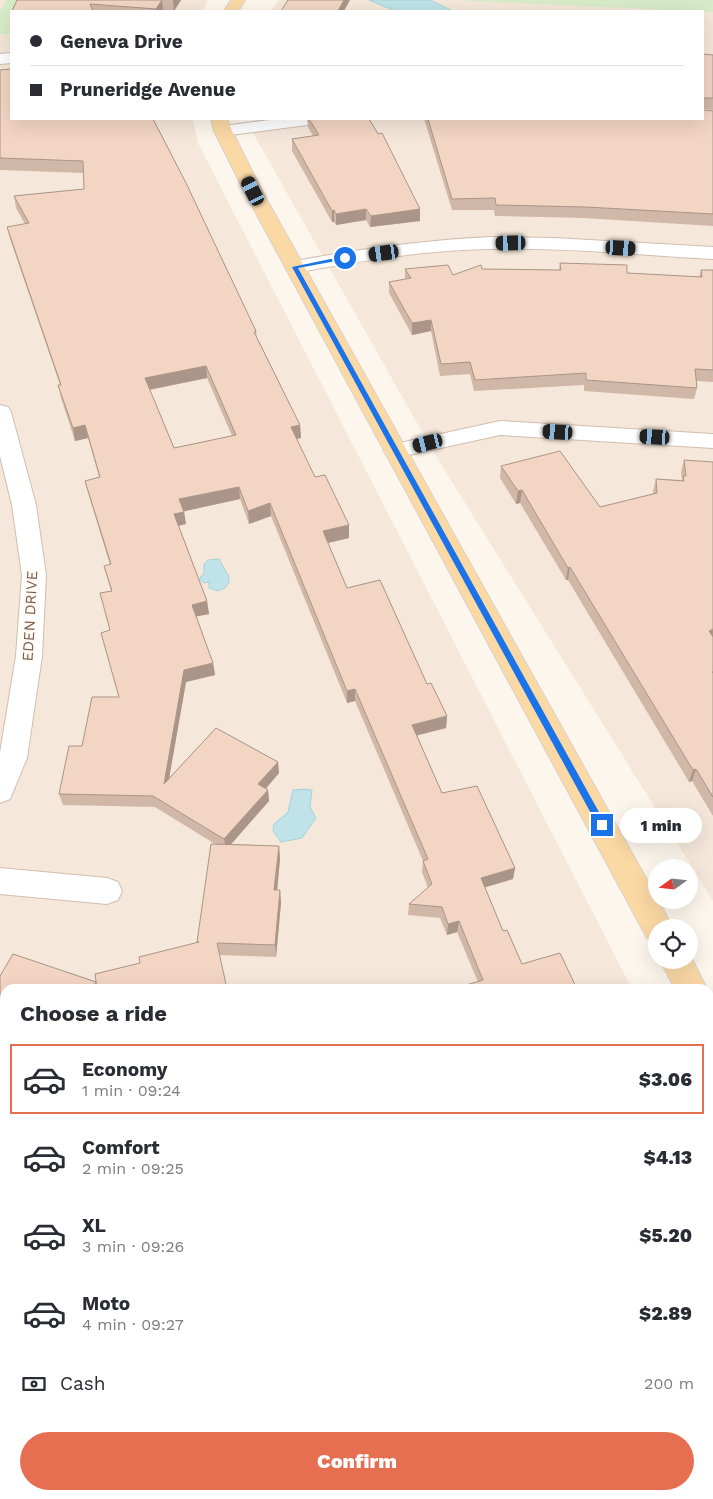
<!DOCTYPE html>
<html lang="en">
<head>
<meta charset="utf-8">
<style>
  body { margin:0; font-family:"Work Sans",sans-serif; background:#f2f2f3; color:#2b2b33; height:100vh; display:flex; flex-direction:column; font-size:19px; white-space:nowrap }
  * { box-sizing:border-box; margin:0 }
  p { font-size:16px; color:#7c7c81 }
  .icon { flex:none; width:28px; height:28px; fill:none; stroke:currentColor; stroke-width:2; stroke-linecap:round; stroke-linejoin:round }
  .map { position:relative; flex:1; overflow:hidden }
  .panel { position:absolute; left:0px; top:984px; width:714px; height:516px; display:flex; flex-direction:column; background:#fff; border-radius:15px 15px 0 0; box-shadow:0 5px 20px #0002 }
  .panel>* { flex:none }
  .hud { position:absolute; left:10px; top:10px; width:694px; height:110px; border-radius:0px; box-shadow:0 5px 20px #0002; display:grid; align-content:center; height:110px; padding:0 20px; background:#fff }
  .needle { width:32px; rotate:255deg }
  .fabs { position:absolute; left:648px; top:859px; display:grid; gap:10px }
  .fabs a { display:grid; place-items:center; width:50px; height:50px; border-radius:50%; background:#fff; box-shadow:0 5px 20px #0002; font-size:25px }
  .end { position:absolute; width:22px; height:22px; margin:-11px; border:6px solid #1a73e8; background:#fff; box-shadow:0 0 0 2px #fff }
  .from { border-radius:50% }
  .bubble { position:absolute; height:35px; border-radius:18px; background:#fff; box-shadow:0 5px 20px #0002; font-size:16px; font-weight:800; line-height:35px; text-align:center }
  .car { position:absolute; width:15px; height:30px; margin:-15px -8px; border-radius:6px; box-shadow:0 0 4px 1px #0007; background:linear-gradient(#222 24%,#8ab4d8 0 40%,#222 0 76%,#8ab4d8 0 86%,#222 0) }
  .hud b { display:flex; align-items:center; gap:18px; height:48px; font-size:19px }
  .hud b+b { border-top:1px solid #e1e1e2 }
  .hud i { width:12px; height:12px; background:#2b2b33 }
  ul { padding:0; list-style:none }
  li { display:flex; align-items:center; gap:15px; height:70px; margin:0 10px 8px; padding:0 10px; border:2px solid transparent; border-radius:0px }
  li div { flex:1 }
  li b { display:block; font-size:19px }
  li em { font-style:normal; font-weight:800 }
  li.active { border-color:#e76f51 }
  li>.icon { width:45px; height:45px; stroke-width:1.5 }
  h2 { padding:0 20px; font-size:22px; line-height:60px }
  .pay { display:flex; align-items:center; gap:12px; height:55px; padding:0 20px; font-size:19px }
  .pay p { margin-inline-start:auto }
  .cta { display:flex; gap:10px; margin-top:auto; padding:10px 20px }
  .cta a { flex:1; height:58px; border-radius:30px; background:#e76f51; color:#fff; font-size:20px; font-weight:800; line-height:58px; text-align:center }
  .map>svg:first-child { display:block }
  .residential { fill:#f5e8da }
  .green { fill:#d8ecc9 }
  .water { fill:#bfe3e8; stroke:#a5d3da }
  .lines { fill:none; stroke-linecap:round; stroke-linejoin:round }
  .minor-casing { stroke:#d1beb0; stroke-width:2 }
  .major-casing { stroke:#dad1cd; stroke-width:2 }
  .minor { fill:#fff; fill-rule:evenodd }
  .major { fill:#fbd9a5; fill-rule:evenodd }
  .wall { fill:#d1b7a8; fill-rule:evenodd }
  .shaded-wall { fill:#aa9588 }
  .building { fill:#f3d5c3; stroke:#aa9588; fill-rule:evenodd }
  .route { fill:#1a73e8 }
  .labels { text-anchor:middle; dominant-baseline:central; stroke-width:4.5; stroke-linejoin:round; paint-order:stroke }
  .street-label { font-size:15px; fill:#7a5c4d; stroke:#fffaf3 }
</style>
</head>
<body>
<div class="map">
<svg width="713" height="1499" viewBox="0 0 713 1499">
  <rect width="100%" height="100%" fill="#fdf6ec"/>
  <g class="residential">
    <path d="M0,0h208l-5,11h-192v108h182l5,24 434,846h-627v506h704v-356l4,8v352h-713z"/>
    <path d="M279,0h434v901l-279,-448 -181,-320 1,-14h448v-108h-431z"/>
  </g>
  <g class="green">
    <path d="M7,0h98l-2,11h-92v23h-11v-24z"/>
    <path d="M466,0h247v12l-245,-11z"/>
  </g>
  <g class="water">
    <path d="M369,0h61l23,11h-58z"/>
    <path d="M219,559l10,18v5l-4,6 -7,3 -9,-3v-6l-5,1 -4,-3v-3l4,-2v-11l4,-4z"/>
    <path d="M304,789l8,1 -2,17 6,11 -14,20 -21,4 -8,-11 1,-7 14,-12 5,-22z"/>
    <path d="M517,1495h60l-2,4h-51z"/>
  </g>
  <g class="lines">
    <defs>
      <g id="minor">
        <path d="M11,53v10l-11,1v-10z"/>
        <path d="M277,119h45l-2,4 -6,1 -91,12 -6,-1 -3,-4 3,-4 6,-1z"/>
        <path d="M491,237l63,1 159,9v12c-74,-4 -149,-12 -223,-10 -66,1 -130,12 -195,24l-7,-2 -3,-4 3,-4 7,-2c65,-12 130,-21 196,-24z"/>
        <path d="M0,405l8,2 3,5 25,93 10,70 -4,81 -15,102 -17,41 -10,4v-50l16,-97 6,-81 -10,-70 -12,-49z"/>
        <path d="M500,421l213,13v14l-213,-13 -105,23 -8,-2 -3,-5 3,-5 8,-2z"/>
        <path d="M0,868l107,10 11,4 4,9 -4,9 -11,4 -107,-10z"/>
        <rect x="0" y="1388" width="5" height="38"/>
      </g>
      <g id="major">
        <path d="M231,0h14l-7,11h-14z"/>
        <path d="M211,119h16l5,12 30,60 394,705v4h2l15,28h-17v13l-9,-3 -403,-747 -30,-60z"/>
        <path d="M689,953l18,36h-32l-15,-29h29z"/>
        <path d="M709,1005l4,2v36l-4,-2z"/>
      </g>
    </defs>
    <use href="#minor" class="minor-casing"/>
    <use href="#major" class="major-casing"/>
    <use href="#minor" class="minor"/>
    <use href="#major" class="major"/>
  </g>
  <g class="wall">
    <path d="M17,0h164l-7,11 -11,-1 -1,1h-150z"/>
    <path d="M702,54l11,1v55l-11,-1z"/>
    <path d="M11,69v50h142l33,64 70,148 1,6 43,88 1,13 -5,1 19,38 10,-2 24,50v13l-21,5 19,45 33,-8 47,104 4,-1 16,33 -1,12 -29,7 25,58 35,-7 38,82 -2,11 -28,8 18,44 4,-1 15,34 38,-11 17,36h-114v-3l15,-4 -21,-50 -10,3 -7,-17 -32,-3 1,-11 19,-16 -6,-16 1,-11 -68,-160 -8,2 -76,-187 -22,8 -9,-25 -56,12 2,13 -7,2 28,75 2,13 -13,2 17,47 2,12 -29,7 -17,96 47,-50 62,34 1,11 -13,16 2,1 1,11 -38,43 48,2 1,13 -3,31h3l1,13 -5,54 -57,-2 8,34h-222v91l-3,-4 -2,-21v-79l13,-22 83,28 1,2 -2,-10 45,-11 -1,-6 58,-14 14,-99h4l-60,-37 -92,-2 -4,-11 10,-48h13l10,-49h27l-18,-64 9,-3 -10,-37 11,-2 -7,-25 6,-1 -22,-72 -3,-12 14,-4 -11,-39 -13,3 -14,-43 -3,-13h2l-50,-146 -3,-12 18,-3 -9,-16 -2,-12 70,-7v-16l-84,-3v-100zM207,378l25,58 -58,12 -24,-58z"/>
    <path d="M713,111v115l-129,-8 -89,-2 -1,-6h-42l-28,-91h278z"/>
    <path d="M307,119h2l111,102 -50,6 -4,-7 -30,5 -2,-3h-2l-40,-71v-12l21,-3 -5,-9z"/>
    <path d="M560,263l67,10 72,4 2,-7h12v112l-17,-1 1,7 -3,11 -110,-8v-6l-110,6 -4,-17 -30,2 -9,-45 -19,4 -23,-42v-11l16,-3v-10l48,6 29,-6 77,1z"/>
    <path d="M684,460l29,2v354l-21,-35 -3,1 -121,-202h-2l-46,-77 -4,1 -16,-26 1,-12 99,41 53,-13v-3l3,-12 26,1 -1,-8z"/>
    <path d="M620,1495h56l-6,4h-47z"/>
    <path d="M682,1495h27l2,4h-26z"/>
  </g>
  <g class="shaded-wall">
    <path d="M162,0l1,10 -1,1h-6v-2z"/>
    <path d="M173,0h8l-7,11 -1,-10z"/>
    <path d="M344,0h6l-6,11h-6z"/>
    <path d="M366,209v11l-30,5v-11z"/>
    <path d="M420,209v12l-50,6 1,-11z"/>
    <path d="M334,210v12h-2v-11z"/>
    <path d="M431,320v11l-19,4v-12z"/>
    <path d="M206,366l1,12 -60,12 -2,-12z"/>
    <path d="M85,425l3,13 -13,3 -2,-13z"/>
    <path d="M300,425l1,13 -10,2v-13z"/>
    <path d="M239,487l1,12 -59,13 -2,-13z"/>
    <path d="M522,490l-2,13 -4,1 2,-13z"/>
    <path d="M270,503l1,13 -22,8 -1,-13z"/>
    <path d="M184,512l2,12 -10,2 -2,-12z"/>
    <path d="M349,525v13l-26,6v-13z"/>
    <path d="M570,567l-2,13h-2l2,-12z"/>
    <path d="M207,601l2,13 -15,3 -2,-12z"/>
    <path d="M713,629v11l-4,-9z"/>
    <path d="M213,663l2,12 -29,7 -20,114 -2,-12 20,-114z"/>
    <path d="M355,689v12l-8,2v-12z"/>
    <path d="M447,716l-1,12 -35,9 1,-12z"/>
    <path d="M278,762l1,11 -20,23 -1,-12z"/>
    <path d="M696,769l-4,12 -3,1 4,-12z"/>
    <path d="M268,790l1,11 -43,49 -2,-11z"/>
    <path d="M279,846l1,13 -4,43 -2,-12z"/>
    <path d="M515,868l-2,11 -34,10 2,-11z"/>
    <path d="M280,890l1,13 -5,54 -1,-12z"/>
    <path d="M459,921l-2,11 -10,3 1,-11z"/>
    <path d="M96,982l2,7h-6z"/>
    <path d="M5,1282v11h-2l-1,12 -2,-2v-19z"/>
    <path d="M713,1285v5l-4,1v-4z"/>
    <path d="M175,1495h4l1,4h-4z"/>
  </g>
  <g class="building">
    <path d="M17,0h145l-6,9 -66,-5 3,7h-81z"/>
    <path d="M288,0h56l-6,11h-57z"/>
    <path d="M702,54l11,1v43h-10v8z"/>
    <path d="M11,69v50h142l33,64 70,148 -2,1 46,93 -9,2 24,50 10,-2 24,50 -26,6 24,57 33,-8 47,104 4,-1 16,33 -35,9 30,68 35,-7 38,82 -34,10 22,53 4,-1 15,34 38,-11 17,36h-113l-1,-3 20,-6 -24,-59 -11,3 -6,-17 -33,-3 23,-20 -9,-23 5,-2 -73,-170 -8,2 -77,-188 -22,8 -9,-24 -60,12 5,13 -10,2 33,87 -15,4 21,58 -29,7 -20,114 52,-56 62,34 -20,22 10,6 -44,49 -71,-43 -94,-2 10,-48h13l10,-49h27l-18,-64 9,-3 -10,-37 12,-2 -8,-25 7,-2 -26,-83 15,-4 -15,-52 -12,3 -15,-43h3l-54,-158 22,-4 -15,-27 70,-7 -1,-28 -83,-3v-88zM206,366l30,69 -62,13 -29,-70z"/>
    <path d="M702,110l11,1v103l-127,-7 -90,-2 -1,-7 -43,1 -24,-80h274z"/>
    <path d="M309,119h60l9,15 4,-1 38,76 -49,7 -5,-7 -30,5 -2,-4 -2,1 -40,-72 27,-4z"/>
    <path d="M560,263l67,2v8l75,4 -1,-7h12v100l-18,-1 2,19 -111,-8v-7l-111,7 -5,-18 -29,2 -10,-44 -19,3 -23,-41 22,-4 -6,-9 43,-4 5,10 28,-10 1,4 79,1z"/>
    <path d="M560,451l40,56 57,-14 -1,-14 28,2 -1,-5h3l-2,-16 29,2v167l-4,2 4,6v35h-1l1,1v124l-17,-28 -3,1 -123,-203 -2,1 -46,-78 -4,1 -17,-25z"/>
    <path d="M211,844l68,2 -5,44h6l-5,55 -58,-2 10,46h-130l-2,-15 45,-11 -1,-6 60,-15h-2z"/>
    <path d="M13,954l83,28 -4,7h-87v88l-3,-1 -2,-21v-79z"/>
    <path d="M0,1213h5v69l-5,2z"/>
    <path d="M709,1255l4,9v21l-4,2z"/>
    <path d="M713,1385v112l-2,2h-16l-2,-4h16v-107z"/>
    <path d="M137,1495h38l1,4h-55z"/>
    <path d="M336,1495h128l7,4h-137z"/>
    <path d="M629,1495h47l-6,4h-38z"/>
  </g>
  <path class="route" d="M345,256l2,3 -49,9 307,555v5h-6l-307,-561z"/>
  <g class="labels">
    <g class="street-label">
      <text transform="translate(30 616) rotate(-87)">EDEN DRIVE</text>
    </g>
  </g>
</svg>
<div class="fabs">
<a><svg class="needle" viewBox="-14 -14 28 28"><path d="M0-13l5 13h-10z" fill="#e53935"/><path d="M0 13l5-13h-10z" fill="#7c7c81"/></svg></a>
<a><svg class="icon" aria-label="locate" viewBox="0 0 24 24"><circle cx="12" cy="12" r="6"/><path d="M12 2v4M12 18v4M2 12h4M18 12h4"/></svg></a>
</div>
<i class="end from" style="left:345px;top:258px"></i>
<i class="end" style="left:602px;top:825px"></i>
<div class="bubble" style="left:620px;top:808px;width:82px">1 min</div>
<i class="car" style="left:253px;top:191px;rotate:333deg"></i>
<i class="car" style="left:511px;top:243px;rotate:269deg"></i>
<i class="car" style="left:621px;top:248px;rotate:93deg"></i>
<i class="car" style="left:384px;top:253px;rotate:262deg"></i>
<i class="car" style="left:558px;top:432px;rotate:273deg"></i>
<i class="car" style="left:655px;top:437px;rotate:273deg"></i>
<i class="car" style="left:428px;top:443px;rotate:256deg"></i>
<div class="hud">
<b><i class="from"></i>Geneva Drive</b>
<b><i></i>Pruneridge Avenue</b>
</div>
<section class="panel">
<h2>Choose a ride</h2>
<ul>
<li class="active"><svg class="icon" aria-label="car" viewBox="0 0 24 24"><path d="M5 17H2v-5l4-1 3-4h7l3 4 3 1v5h-3M9 17h6M6 11h13"/><circle cx="7" cy="17" r="2"/><circle cx="17" cy="17" r="2"/></svg><div><b>Economy</b><p>1 min · 09:24</p></div><em>$3.06</em></li>
<li><svg class="icon" aria-label="car" viewBox="0 0 24 24"><path d="M5 17H2v-5l4-1 3-4h7l3 4 3 1v5h-3M9 17h6M6 11h13"/><circle cx="7" cy="17" r="2"/><circle cx="17" cy="17" r="2"/></svg><div><b>Comfort</b><p>2 min · 09:25</p></div><em>$4.13</em></li>
<li><svg class="icon" aria-label="car" viewBox="0 0 24 24"><path d="M5 17H2v-5l4-1 3-4h7l3 4 3 1v5h-3M9 17h6M6 11h13"/><circle cx="7" cy="17" r="2"/><circle cx="17" cy="17" r="2"/></svg><div><b>XL</b><p>3 min · 09:26</p></div><em>$5.20</em></li>
<li><svg class="icon" aria-label="car" viewBox="0 0 24 24"><path d="M5 17H2v-5l4-1 3-4h7l3 4 3 1v5h-3M9 17h6M6 11h13"/><circle cx="7" cy="17" r="2"/><circle cx="17" cy="17" r="2"/></svg><div><b>Moto</b><p>4 min · 09:27</p></div><em>$2.89</em></li>
</ul>
<div class="pay"><svg class="icon" aria-label="cash" viewBox="0 0 24 24"><path d="M3 7h18v10H3z"/><circle cx="12" cy="12" r="2"/></svg>Cash<p>200 m</p></div>
<div class="cta"><a>Confirm</a></div>
</section>
</div>
</body>
</html>
